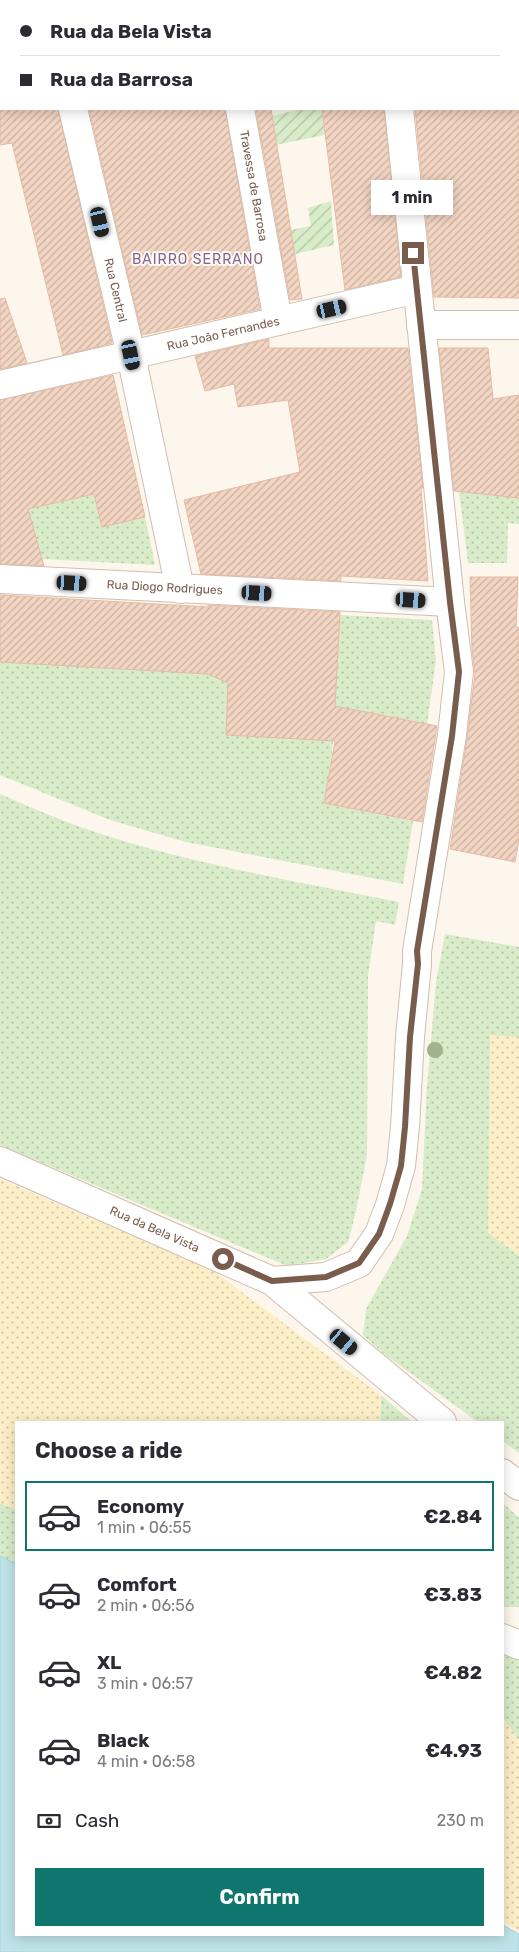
<!DOCTYPE html>
<html lang="en">
<head>
<meta charset="utf-8">
<style>
  body { margin:0; font-family:Rubik,sans-serif; background:#f7f7f7; color:#2b2b33; height:100vh; display:flex; flex-direction:column; font-size:19px; white-space:nowrap }
  * { box-sizing:border-box; margin:0 }
  p { font-size:16px; color:#7c7c81 }
  .icon { flex:none; width:28px; height:28px; fill:none; stroke:currentColor; stroke-width:2; stroke-linecap:round; stroke-linejoin:round }
  .map { position:relative; flex:1; overflow:hidden }
  .sheet { position:absolute; left:15px; top:1421px; width:489px; height:515px; display:flex; flex-direction:column; background:#fff; border-radius:0px; box-shadow:0 2px 12px #0003 }
  .sheet>* { flex:none }
  .banner { position:absolute; left:0px; top:0px; width:520px; height:110px; box-shadow:0 2px 12px #0003; display:grid; align-content:center; height:110px; padding:0 20px; background:#fff }
  .end { position:absolute; width:22px; height:22px; margin:-11px; border:6px solid #7a5c4d; background:#fff; box-shadow:0 0 0 2px #fff }
  .from { border-radius:50% }
  .bubble { position:absolute; height:35px; border-radius:0px; background:#fff; box-shadow:0 2px 12px #0003; font-size:16px; font-weight:700; line-height:35px; text-align:center }
  .car { position:absolute; width:15px; height:30px; margin:-15px -8px; border-radius:6px; box-shadow:0 0 4px 1px #0007; background:linear-gradient(#222 24%,#8ab4d8 0 40%,#222 0 76%,#8ab4d8 0 86%,#222 0) }
  .banner b { display:flex; align-items:center; gap:18px; height:48px; font-size:19px }
  .banner b+b { border-top:1px solid #e1e1e2 }
  .banner i { width:12px; height:12px; background:#2b2b33 }
  ul { padding:0; list-style:none }
  li { display:flex; align-items:center; gap:15px; height:70px; margin:0 10px 8px; padding:0 10px; border:2px solid transparent; border-radius:0px }
  li div { flex:1 }
  li b { display:block; font-size:19px }
  li em { font-style:normal; font-weight:700 }
  li.on { border-color:#0f766e }
  li>.icon { width:45px; height:45px; stroke-width:1.5 }
  h2 { padding:0 20px; font-size:22px; line-height:60px }
  .pay { display:flex; align-items:center; gap:12px; height:55px; padding:0 20px; font-size:19px }
  .pay p { margin-inline-start:auto }
  .primary-button { display:flex; gap:10px; margin-top:auto; padding:10px 20px }
  .primary-button a { flex:1; height:58px; border-radius:0px; background:#0f766e; color:#fff; font-size:20px; font-weight:700; line-height:58px; text-align:center }
  .map>svg:first-child { display:block }
  .grass { fill:url(#grass-dots) }
  .sand { fill:url(#sand-dots) }
  .garden { fill:url(#garden-furrows) }
  .water { fill:#bfe3e8; stroke:#a5d3da }
  .building { fill:url(#building-hatch); stroke:#e6bba3 }
  .lines { fill:none; stroke-linecap:round; stroke-linejoin:round }
  .street-casing { stroke:#d1beb0; stroke-width:30 }
  .street { stroke:#fff; stroke-width:28 }
  .tree { fill:#a0b28e }
  .route { stroke:#7a5c4d; stroke-width:6 }
  .labels { text-anchor:middle; dominant-baseline:central; stroke-width:4; stroke-linejoin:round; paint-order:stroke }
  .street-label { font-size:12px; fill:#7a5c4d; stroke:#fffaf3 }
  .neighbourhood-label { font-size:14px; letter-spacing:1px; fill:#846695; stroke:#fffaf3 }
</style>
</head>
<body>
<div class="map">
<svg width="519" height="1952" viewBox="0 0 519 1952">
  <defs>
    <pattern id="grass-dots" width="8" height="8" patternUnits="userSpaceOnUse" patternTransform="scale(1.25)"><rect width="8" height="8" fill="#d8ecc9"/><path d="M2 2h.1M6 6h.1" fill="none" stroke="#b4c2a5" stroke-width="1.8" stroke-linecap="round"/></pattern>
    <pattern id="sand-dots" width="8" height="8" patternUnits="userSpaceOnUse" patternTransform="scale(1.25)"><rect width="8" height="8" fill="#fcefc7"/><path d="M2 2h.1M6 6h.1" fill="none" stroke="#d1c5a4" stroke-width="1.8" stroke-linecap="round"/></pattern>
    <pattern id="garden-furrows" width="10" height="10" patternUnits="userSpaceOnUse" patternTransform="scale(1.25)"><rect width="10" height="10" fill="#d8ecc9"/><path d="M-1 1l2-2M0 10L10 0M9 11l2-2" fill="none" stroke="#b4c2a5"/></pattern>
    <pattern id="building-hatch" width="6" height="6" patternUnits="userSpaceOnUse" patternTransform="scale(1.25)"><rect width="6" height="6" fill="#f3d5c3"/><path d="M-1 1l2-2M0 6l6-6M5 7l2-2" fill="none" stroke="#cab0a1"/></pattern>
  </defs>
  <rect width="100%" height="100%" fill="#fdf6ec"/>
  <g class="grass">
    <path d="M459,492l60,6v26l-11,-1 -1,40h-39z"/>
    <path d="M93,493l9,34 43,-10 10,48 -113,-6 -14,-50z"/>
    <path d="M339,615l93,5 4,40 -9,64 -92,-18z"/>
    <path d="M0,662l229,13 -2,60 106,4 -2,26 -6,38 88,18 -10,63 -217,-42 -76,-22 -110,-45z"/>
    <path d="M0,794c38,17 77,33 117,45 92,28 188,44 282,63l-4,23 -19,-4 -8,55 -1,179 -11,56 -8,31 -22,17 -39,7 -287,-121z"/>
    <path d="M445,934l74,13v506l-16,-12 -1,-19h-24l-94,-68 -21,-19 3,-26 41,-73 15,-47 5,-103 9,-104z"/>
    <path d="M381,1395l31,27h-32z"/>
    <path d="M0,1503l16,7v54l-16,-8z"/>
    <path d="M503,1503l16,15v89h-16z"/>
    <path d="M503,1654l16,6v80l-16,-22z"/>
  </g>
  <g class="sand">
    <path d="M490,1035l29,2v219l-31,-23z"/>
    <path d="M0,1179l212,91 169,125 -1,27h-364v88l-16,-7z"/>
    <path d="M503,1718l16,22v191l-16,-9z"/>
  </g>
  <g class="garden">
    <path d="M301,109h21l3,26 -70,14 -5,-28z"/>
    <path d="M331,201l3,44 -60,14 -2,-11 11,-2 -3,-14 31,-6 -3,-18z"/>
  </g>
  <path class="water" d="M0,1556l16,8v371h486l1,-10 16,9v18h-519z"/>
  <g class="building">
    <path d="M0,109h58l54,234 -49,12 -51,-212 -12,2z"/>
    <path d="M89,109h136l35,200 -118,26z"/>
    <path d="M256,109h15l31,190 -12,1z"/>
    <path d="M322,109h62l17,168 -56,13z"/>
    <path d="M415,109h104v189l-85,-1z"/>
    <path d="M5,298l22,65 -27,6v-70z"/>
    <path d="M269,339v9h139l15,140h-2l7,93 -87,-5v5l-140,-7 -17,-74 116,-28 -12,-72 -50,7 -4,-23 -29,7 -10,-35z"/>
    <path d="M439,348h49l5,51 26,-4v103l-65,-7z"/>
    <path d="M113,375l32,142 -43,10 -8,-33 -66,15 16,57 -44,-2v-164z"/>
    <path d="M470,577h48l-2,50 3,1v211l-4,23 -65,-13 17,-111 8,-64 -3,-24z"/>
    <path d="M0,595l209,12 -1,-2 132,7 -5,94 102,20 -15,96 -98,-19 11,-62 -109,-6 2,-52 -20,-9 -208,-12z"/>
  </g>
  <g class="lines">
    <defs>
      <g id="street">
        <path d="M48,0v1"/>
        <path d="M221,0v1"/>
        <path d="M387,0l1,1"/>
        <path id="s1" d="M73,109l58,246 49,234"/>
        <path id="s2" d="M240,109l38,212"/>
        <path d="M421,325h98"/>
        <path id="s3" d="M0,385l417,-96"/>
        <path id="s4" d="M0,579l450,23"/>
        <path id="s5" d="M0,1161l272,120 170,141"/>
        <path d="M272,1281l54,-4 33,-14 20,-29 11,-29 11,-39 4,-39 5,-90 7,-73v-13l35,-216 7,-63 -9,-70 -51,-493"/>
        <path d="M502,1473l17,13"/>
        <path d="M502,1638l17,7"/>
      </g>
    </defs>
    <use href="#street" class="street-casing"/>
    <use href="#street" class="street"/>
  </g>
  <circle class="tree" cx="435" cy="1050" r="8"/>
  <g class="lines">
    <path class="route" d="M223,1259l49,22 54,-4 33,-14 20,-29 11,-30 11,-38 4,-39 5,-90 8,-73 -1,-13 35,-215 7,-64 -9,-70 -37,-349"/>
  </g>
  <g class="labels">
    <g class="street-label">
      <text stroke="none"><textPath href="#s2" startOffset="78">Travessa de Barrosa</textPath></text>
      <text stroke="none"><textPath href="#s1" startOffset="186">Rua Central</textPath></text>
      <text stroke="none"><textPath href="#s3" startOffset="229">Rua João Fernandes</textPath></text>
      <text stroke="none"><textPath href="#s4" startOffset="165">Rua Diogo Rodrigues</textPath></text>
      <text stroke="none"><textPath href="#s5" startOffset="169">Rua da Bela Vista</textPath></text>
    </g>
    <g class="neighbourhood-label">
      <text x="198" y="259">BAIRRO SERRANO</text>
    </g>
  </g>
</svg>
<i class="end from" style="left:223px;top:1259px"></i>
<i class="end" style="left:413px;top:253px"></i>
<div class="bubble" style="left:371px;top:180px;width:82px">1 min</div>
<i class="car" style="left:100px;top:222px;rotate:167deg"></i>
<i class="car" style="left:332px;top:309px;rotate:77deg"></i>
<i class="car" style="left:131px;top:355px;rotate:168deg"></i>
<i class="car" style="left:72px;top:583px;rotate:93deg"></i>
<i class="car" style="left:257px;top:593px;rotate:93deg"></i>
<i class="car" style="left:411px;top:600px;rotate:93deg"></i>
<i class="car" style="left:344px;top:1342px;rotate:130deg"></i>
<div class="banner">
<b><i class="from"></i>Rua da Bela Vista</b>
<b><i></i>Rua da Barrosa</b>
</div>
<section class="sheet">
<h2>Choose a ride</h2>
<ul>
<li class="on"><svg class="icon" aria-label="car" viewBox="0 0 24 24"><path d="M5 17H2v-5l4-1 3-4h7l3 4 3 1v5h-3M9 17h6M6 11h13"/><circle cx="7" cy="17" r="2"/><circle cx="17" cy="17" r="2"/></svg><div><b>Economy</b><p>1 min · 06:55</p></div><em>€2.84</em></li>
<li><svg class="icon" aria-label="car" viewBox="0 0 24 24"><path d="M5 17H2v-5l4-1 3-4h7l3 4 3 1v5h-3M9 17h6M6 11h13"/><circle cx="7" cy="17" r="2"/><circle cx="17" cy="17" r="2"/></svg><div><b>Comfort</b><p>2 min · 06:56</p></div><em>€3.83</em></li>
<li><svg class="icon" aria-label="car" viewBox="0 0 24 24"><path d="M5 17H2v-5l4-1 3-4h7l3 4 3 1v5h-3M9 17h6M6 11h13"/><circle cx="7" cy="17" r="2"/><circle cx="17" cy="17" r="2"/></svg><div><b>XL</b><p>3 min · 06:57</p></div><em>€4.82</em></li>
<li><svg class="icon" aria-label="car" viewBox="0 0 24 24"><path d="M5 17H2v-5l4-1 3-4h7l3 4 3 1v5h-3M9 17h6M6 11h13"/><circle cx="7" cy="17" r="2"/><circle cx="17" cy="17" r="2"/></svg><div><b>Black</b><p>4 min · 06:58</p></div><em>€4.93</em></li>
</ul>
<div class="pay"><svg class="icon" aria-label="cash" viewBox="0 0 24 24"><path d="M3 7h18v10H3z"/><circle cx="12" cy="12" r="2"/></svg>Cash<p>230 m</p></div>
<div class="primary-button"><a>Confirm</a></div>
</section>
</div>
</body>
</html>
